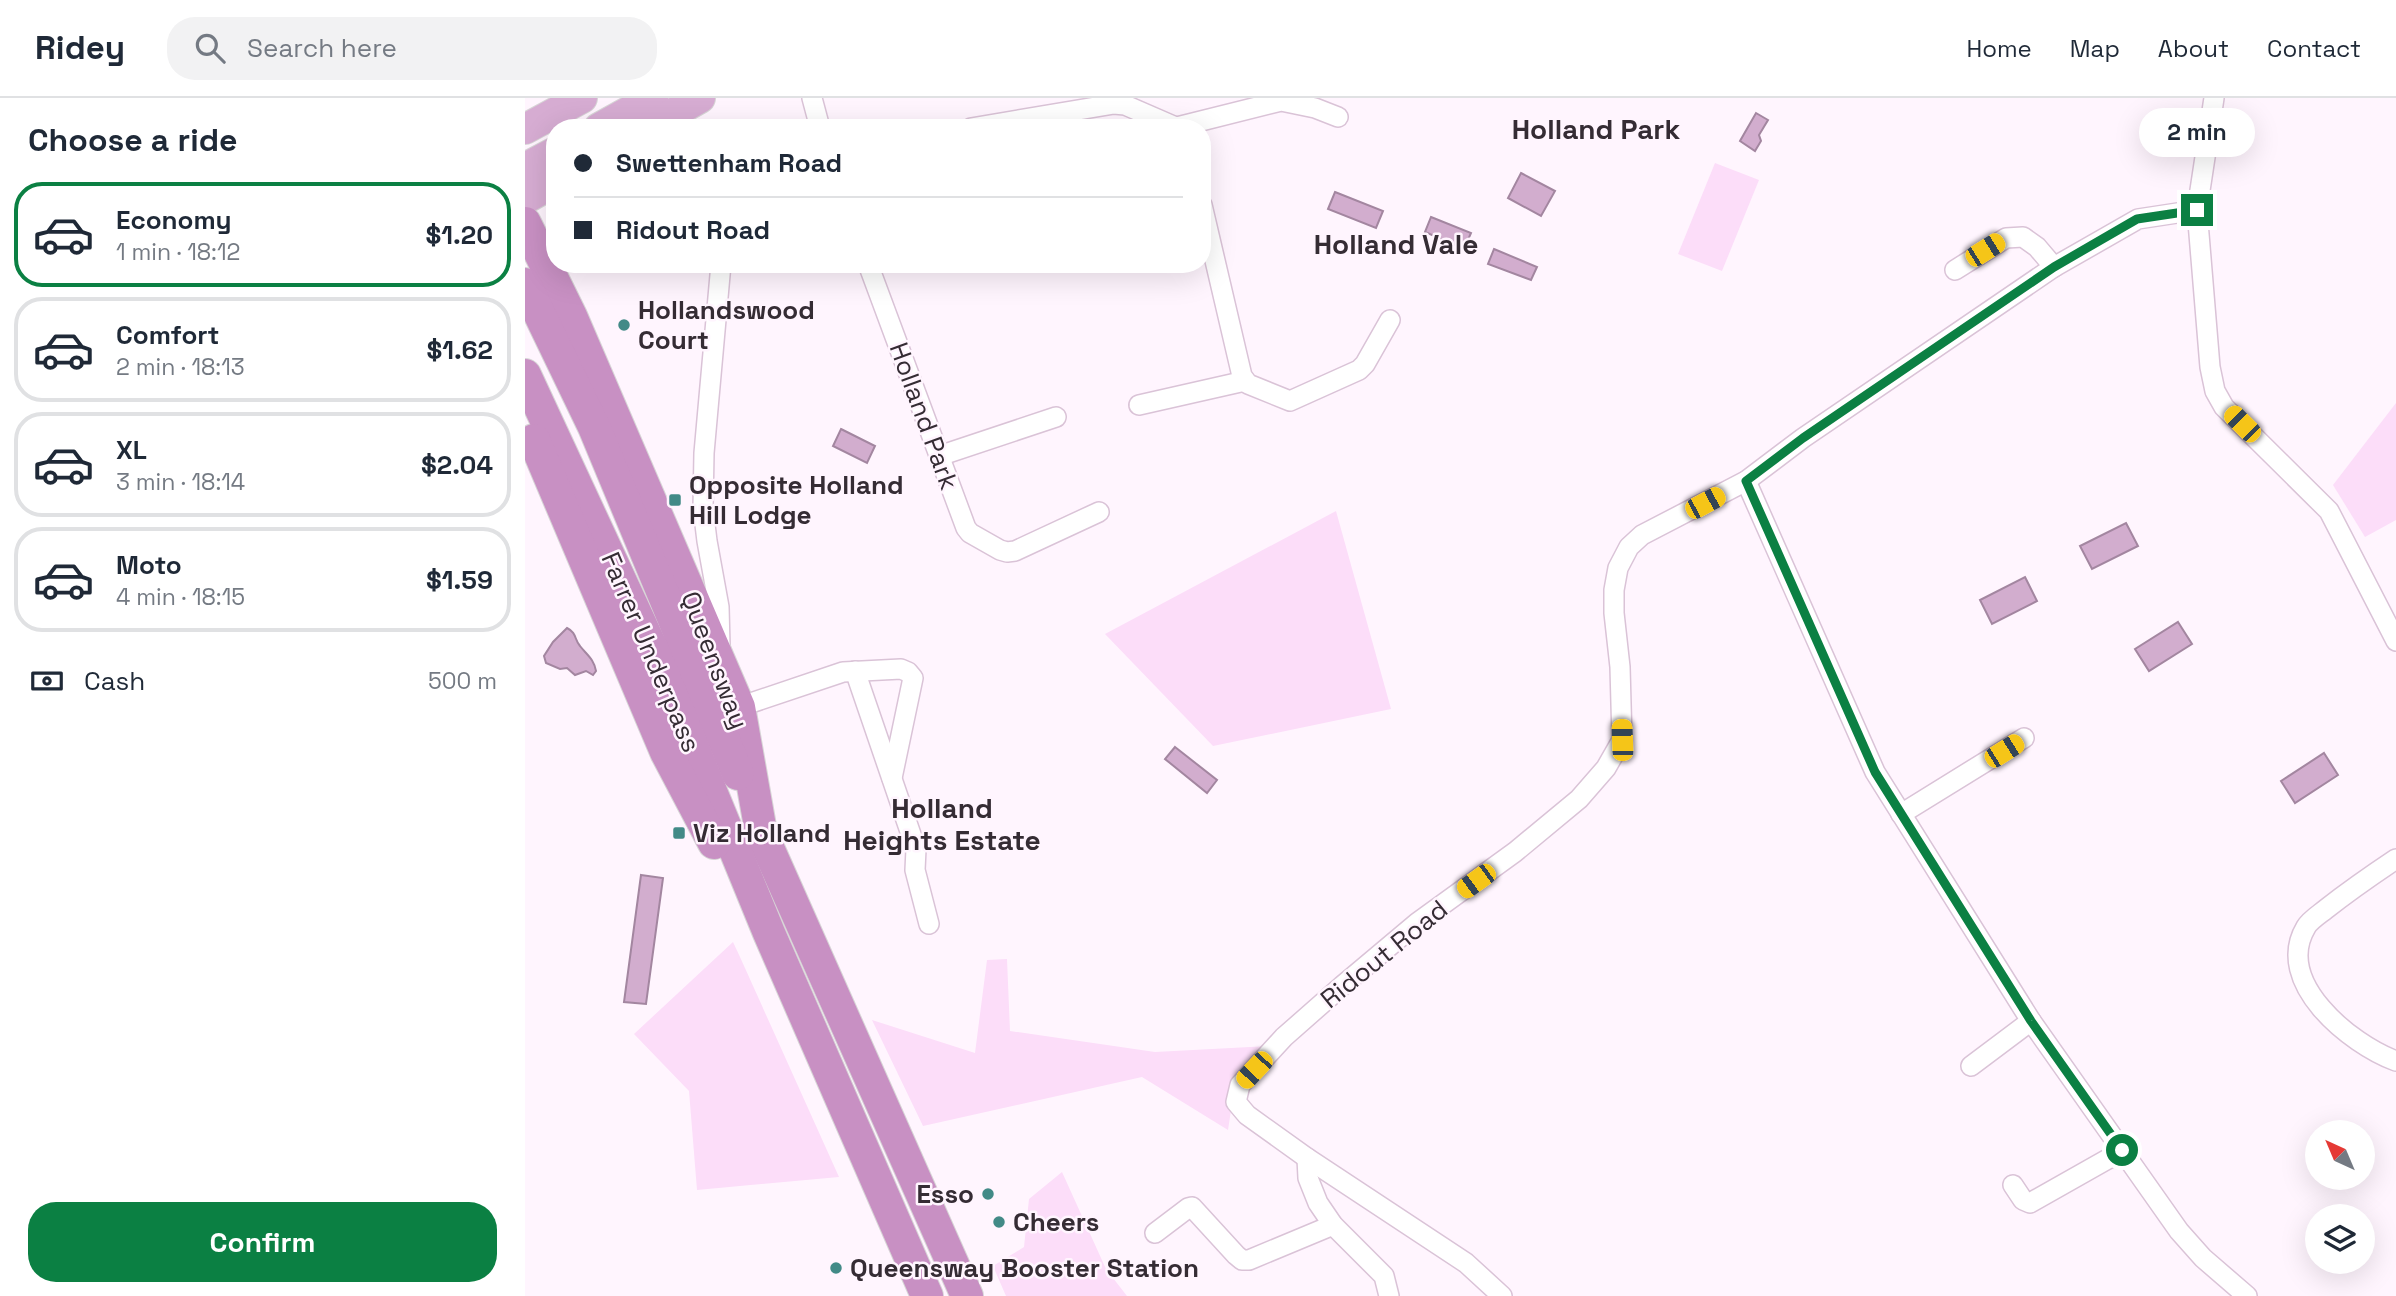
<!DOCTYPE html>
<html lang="en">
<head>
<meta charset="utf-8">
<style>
  body { margin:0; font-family:"Space Grotesk",sans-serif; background:#f2f2f3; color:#1f2937; height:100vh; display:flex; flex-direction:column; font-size:26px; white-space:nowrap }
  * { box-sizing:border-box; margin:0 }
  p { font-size:23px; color:#747a83 }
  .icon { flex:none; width:38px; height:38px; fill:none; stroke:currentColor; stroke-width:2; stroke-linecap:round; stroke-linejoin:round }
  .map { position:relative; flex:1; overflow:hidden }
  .details { display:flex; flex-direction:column; background:#fff; width:525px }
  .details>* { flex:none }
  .top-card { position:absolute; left:21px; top:21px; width:665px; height:154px; border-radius:28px; box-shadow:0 7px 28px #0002; display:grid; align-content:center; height:154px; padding:0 28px; background:#fff }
  .needle { width:46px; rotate:316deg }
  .fabs { position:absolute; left:1780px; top:1022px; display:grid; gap:14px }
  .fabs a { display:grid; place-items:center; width:70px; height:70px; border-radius:50%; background:#fff; box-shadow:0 7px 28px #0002; font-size:35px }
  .end { position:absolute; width:32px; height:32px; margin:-16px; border:9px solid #0b8043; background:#fff; box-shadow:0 0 0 4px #fff }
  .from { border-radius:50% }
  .bubble { position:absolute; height:49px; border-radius:24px; background:#fff; box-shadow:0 7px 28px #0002; font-size:23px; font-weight:700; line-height:49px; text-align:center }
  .car { position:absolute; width:21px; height:42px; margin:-21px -10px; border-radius:9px; box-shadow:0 0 5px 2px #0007; background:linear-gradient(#f5c518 24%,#345 0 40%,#f5c518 0 76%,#345 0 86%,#f5c518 0) }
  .top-card b { display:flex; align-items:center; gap:24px; height:66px; font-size:26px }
  .top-card b+b { border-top:2px solid #e0e1e3 }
  .top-card i { width:18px; height:18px; background:#1f2937 }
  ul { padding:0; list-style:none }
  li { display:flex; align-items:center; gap:21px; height:105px; margin:0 14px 10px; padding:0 14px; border:4px solid #e0e1e3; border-radius:28px }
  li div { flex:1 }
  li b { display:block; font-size:26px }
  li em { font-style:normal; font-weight:700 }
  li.active { border-color:#0b8043 }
  li>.icon { width:63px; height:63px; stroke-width:1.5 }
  h2 { padding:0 28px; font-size:32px; line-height:84px }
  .pay { display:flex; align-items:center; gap:18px; height:77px; padding:0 28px; font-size:26px }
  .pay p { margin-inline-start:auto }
  .primary-button { display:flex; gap:14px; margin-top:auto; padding:14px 28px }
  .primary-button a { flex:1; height:80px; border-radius:28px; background:#0b8043; color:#fff; font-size:28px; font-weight:700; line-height:80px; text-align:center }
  header { display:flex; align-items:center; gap:42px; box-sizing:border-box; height:98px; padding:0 35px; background:#fff; border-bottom:2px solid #e0e1e3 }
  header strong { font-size:33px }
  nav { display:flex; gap:38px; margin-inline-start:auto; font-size:24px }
  .search { width:490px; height:63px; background:#f2f2f3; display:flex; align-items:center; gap:18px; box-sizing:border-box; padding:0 24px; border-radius:28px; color:#747a83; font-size:26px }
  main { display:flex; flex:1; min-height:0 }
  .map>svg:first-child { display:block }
  .green { fill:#fcddf9 }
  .water { fill:#d2adce; stroke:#a386a0; stroke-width:2 }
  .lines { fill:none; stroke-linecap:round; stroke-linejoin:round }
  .minor-casing { stroke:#dac3d7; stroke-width:22 }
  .primary-casing { stroke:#d7d5d6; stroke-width:32 }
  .trunk-casing { stroke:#d7d5d6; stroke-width:34 }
  .minor { stroke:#fff; stroke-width:19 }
  .primary { stroke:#d6acd2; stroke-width:30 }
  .trunk { stroke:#c890c3; stroke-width:32 }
  .route { stroke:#0b8043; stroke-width:9 }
  .poi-dot { fill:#428a87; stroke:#fff5fe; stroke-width:2.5 }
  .labels { text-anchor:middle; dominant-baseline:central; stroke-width:5; stroke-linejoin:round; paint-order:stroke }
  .poi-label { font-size:26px; font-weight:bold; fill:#352c34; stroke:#fff5fe; text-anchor:start }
  .street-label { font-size:26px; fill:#352c34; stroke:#fff5fe }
  .neighbourhood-label { font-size:28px; font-weight:bold; fill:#352c34; stroke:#fff5fe }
</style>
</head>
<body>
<header>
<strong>Ridey</strong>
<div class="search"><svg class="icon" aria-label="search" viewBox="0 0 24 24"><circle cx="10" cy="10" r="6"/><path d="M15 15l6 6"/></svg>Search here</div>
<nav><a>Home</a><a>Map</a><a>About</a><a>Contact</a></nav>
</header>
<main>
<section class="details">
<h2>Choose a ride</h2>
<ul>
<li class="active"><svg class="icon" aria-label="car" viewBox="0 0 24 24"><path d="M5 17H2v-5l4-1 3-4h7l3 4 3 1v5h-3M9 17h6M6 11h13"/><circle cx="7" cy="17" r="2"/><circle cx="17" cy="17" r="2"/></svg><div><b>Economy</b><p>1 min · 18:12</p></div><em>$1.20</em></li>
<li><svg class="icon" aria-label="car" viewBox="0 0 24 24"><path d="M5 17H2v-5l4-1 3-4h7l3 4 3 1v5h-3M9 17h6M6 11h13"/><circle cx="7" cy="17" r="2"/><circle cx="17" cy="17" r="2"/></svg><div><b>Comfort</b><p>2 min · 18:13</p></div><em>$1.62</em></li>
<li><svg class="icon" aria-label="car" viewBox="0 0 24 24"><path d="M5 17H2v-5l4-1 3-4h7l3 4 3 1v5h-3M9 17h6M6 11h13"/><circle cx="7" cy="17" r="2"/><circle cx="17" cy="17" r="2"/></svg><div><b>XL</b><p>3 min · 18:14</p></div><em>$2.04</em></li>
<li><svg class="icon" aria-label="car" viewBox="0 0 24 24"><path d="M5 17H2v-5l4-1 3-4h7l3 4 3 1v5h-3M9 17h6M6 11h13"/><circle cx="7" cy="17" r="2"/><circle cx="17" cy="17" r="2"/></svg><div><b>Moto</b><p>4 min · 18:15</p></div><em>$1.59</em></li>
</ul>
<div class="pay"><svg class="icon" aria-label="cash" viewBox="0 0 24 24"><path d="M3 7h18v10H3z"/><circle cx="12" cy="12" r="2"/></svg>Cash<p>500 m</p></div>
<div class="primary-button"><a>Confirm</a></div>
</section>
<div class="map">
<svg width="1871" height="1198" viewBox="0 0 1871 1198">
  <rect width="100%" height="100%" fill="#fff5fe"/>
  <g class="green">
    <path d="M1190,65l44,17 -37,91 -44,-17z"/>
    <path d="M1871,305v117l-31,17 -32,-52z"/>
    <path d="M811,413l55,198 -178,37 -108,-112z"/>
    <path d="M208,844l7,15 99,220 -142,13 -8,-99 -55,-57z"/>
    <path d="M482,861l3,72 145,21 114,-6 -34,38 -7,46 -86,-53 -219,49 -51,-106 103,33 12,-93z"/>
    <path d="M537,1074l44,97 21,27h-121l-13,-30 31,-19 5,-48z"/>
  </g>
  <g class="water">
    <path d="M1231,15l12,7 -9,15 2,6 -6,10 -15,-10z"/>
    <path d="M996,75l34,18 -14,25 -33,-18z"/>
    <path d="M810,94l48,19 -7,17 -48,-19z"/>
    <path d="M906,119l40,16 -7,16 -39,-17z"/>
    <path d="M969,151l43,18 -6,13 -43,-16z"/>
    <path d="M316,331l34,17 -8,17 -34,-17z"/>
    <path d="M1601,425l12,23 -46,23 -12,-23z"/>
    <path d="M1500,479l12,24 -45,23 -12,-24z"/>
    <path d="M1653,524l14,22 -43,27 -14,-22z"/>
    <path d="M42,530c10,5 7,11 13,18 7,9 14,13 16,25l-3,4 -7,-4 -11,4 -8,-7 -7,1 -14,-6 -2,-7 9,-14z"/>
    <path d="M650,649l42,33 -10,13 -42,-34z"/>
    <path d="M1799,655l14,22 -43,28 -14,-22z"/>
    <path d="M116,777l22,3 -17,126 -22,-2z"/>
  </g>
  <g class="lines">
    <defs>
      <g id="minor">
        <path d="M287,0l8,30"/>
        <path d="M1689,0l-17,112 13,157 5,24 9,16 105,104 67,130"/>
        <path d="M652,29l104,-26 34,7 23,9"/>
        <path d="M446,30l143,-24 11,1 53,23"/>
        <path d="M677,107l40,171 6,8 42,17 69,-31 6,-6 25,-44"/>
        <path d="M343,166l98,264 4,5 30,17 7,2 8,-1 84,-39"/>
        <path d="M1430,172l51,-32 17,-1 14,10 17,20"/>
        <path d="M614,307l106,-24"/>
        <path d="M414,358l117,-39"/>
        <path d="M1221,383l129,291 156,249 148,210 24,27 44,38"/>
        <path d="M195,548l-1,-39 -12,-66 -4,-33 1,-55 17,-189"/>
        <path d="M330,573l61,178 -1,21 14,54"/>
        <path d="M214,609l104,-35 58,-3 7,3 5,6 -21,100"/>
        <path d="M1376,716l123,-76"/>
        <path d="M1871,761c-24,16 -47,32 -70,50 -6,5 -16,11 -20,18 -33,55 44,117 90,134"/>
        <path d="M1446,968l60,-45"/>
        <path d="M782,1060l1,20 10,25 15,22 51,51 5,20"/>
        <path d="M1488,1087l10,15 7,3 92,-52"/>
        <path d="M630,1135l33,-25 4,-1 44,48 6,5h7l84,-35"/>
        <path d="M977,1198l-36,-33 -159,-105 -60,-43 -11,-13 4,-17 44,-48 58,-51 75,-63 98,-71 64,-53 27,-31 16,-28 -2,-73 -6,-54v-23l4,-22 11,-21 13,-12 104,-54 57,-43 251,-171 84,-48 59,-9"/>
      </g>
      <g id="primary">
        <path d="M74,30l54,-30"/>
        <path d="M122,30l53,-30"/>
        <path d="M0,31l57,-31"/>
        <path d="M0,70l30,-16"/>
        <path d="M0,101l30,-17"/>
      </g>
      <g id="trunk">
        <path d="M0,125l46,93 168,391 22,125 206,464"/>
        <path d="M0,186l69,143 144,347"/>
        <path d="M0,277l131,282 113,276 158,363"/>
        <path d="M9,342l132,312 48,91"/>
      </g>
    </defs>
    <use href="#minor" class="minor-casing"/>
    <use href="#primary" class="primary-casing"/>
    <use href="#trunk" class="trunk-casing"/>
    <use href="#minor" class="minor"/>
    <use href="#primary" class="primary"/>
    <use href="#trunk" class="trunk"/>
  </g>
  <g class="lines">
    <path class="route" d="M1597,1052l-91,-129 -156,-249 -129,-291 57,-43 251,-171 83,-48 60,-9"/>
  </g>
  <g class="poi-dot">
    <circle cx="99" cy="227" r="7"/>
    <rect x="143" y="395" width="14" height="14" rx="3.5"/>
    <rect x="147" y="728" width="14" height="14" rx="3.5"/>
    <circle cx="463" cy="1096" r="7"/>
    <circle cx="474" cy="1124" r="7"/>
    <circle cx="311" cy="1170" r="7"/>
  </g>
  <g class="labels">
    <g class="poi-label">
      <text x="113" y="212">Hollandswood<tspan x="113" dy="30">Court</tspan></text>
      <text x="164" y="387">Opposite Holland<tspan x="164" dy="30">Hill Lodge</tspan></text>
      <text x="168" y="735">Viz Holland</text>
      <text x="449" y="1096" text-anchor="end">Esso</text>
      <text x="488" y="1124">Cheers</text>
      <text x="325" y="1170">Queensway Booster Station</text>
    </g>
    <g class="street-label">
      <text transform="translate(399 318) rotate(70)">Holland Park</text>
      <text transform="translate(126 554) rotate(67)">Farrer Underpass</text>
      <text transform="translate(190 562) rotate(69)">Queensway</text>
      <text transform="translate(859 856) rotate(-39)">Ridout Road</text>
    </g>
    <g class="neighbourhood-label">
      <text x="1071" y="31">Holland Park</text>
      <text x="871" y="146">Holland Vale</text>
      <text x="417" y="710">Holland<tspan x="417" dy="32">Heights Estate</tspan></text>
    </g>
  </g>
</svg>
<div class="fabs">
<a><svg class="needle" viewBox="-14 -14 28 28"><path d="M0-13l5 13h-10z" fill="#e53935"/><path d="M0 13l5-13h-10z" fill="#747a83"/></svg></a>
<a><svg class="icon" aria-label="layers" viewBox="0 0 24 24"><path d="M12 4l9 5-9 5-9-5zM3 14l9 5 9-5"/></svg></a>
</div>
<i class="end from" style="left:1597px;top:1052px"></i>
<i class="end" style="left:1672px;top:112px"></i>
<div class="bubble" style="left:1614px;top:10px;width:116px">2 min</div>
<i class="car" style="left:1460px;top:152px;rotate:58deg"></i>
<i class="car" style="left:1717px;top:326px;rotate:315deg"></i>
<i class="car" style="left:1180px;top:405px;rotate:62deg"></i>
<i class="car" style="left:1097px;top:642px;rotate:358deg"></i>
<i class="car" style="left:1479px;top:653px;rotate:58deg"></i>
<i class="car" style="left:951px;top:783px;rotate:234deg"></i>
<i class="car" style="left:729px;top:972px;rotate:223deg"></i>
<div class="top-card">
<b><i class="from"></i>Swettenham Road</b>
<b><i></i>Ridout Road</b>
</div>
</div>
</main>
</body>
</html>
